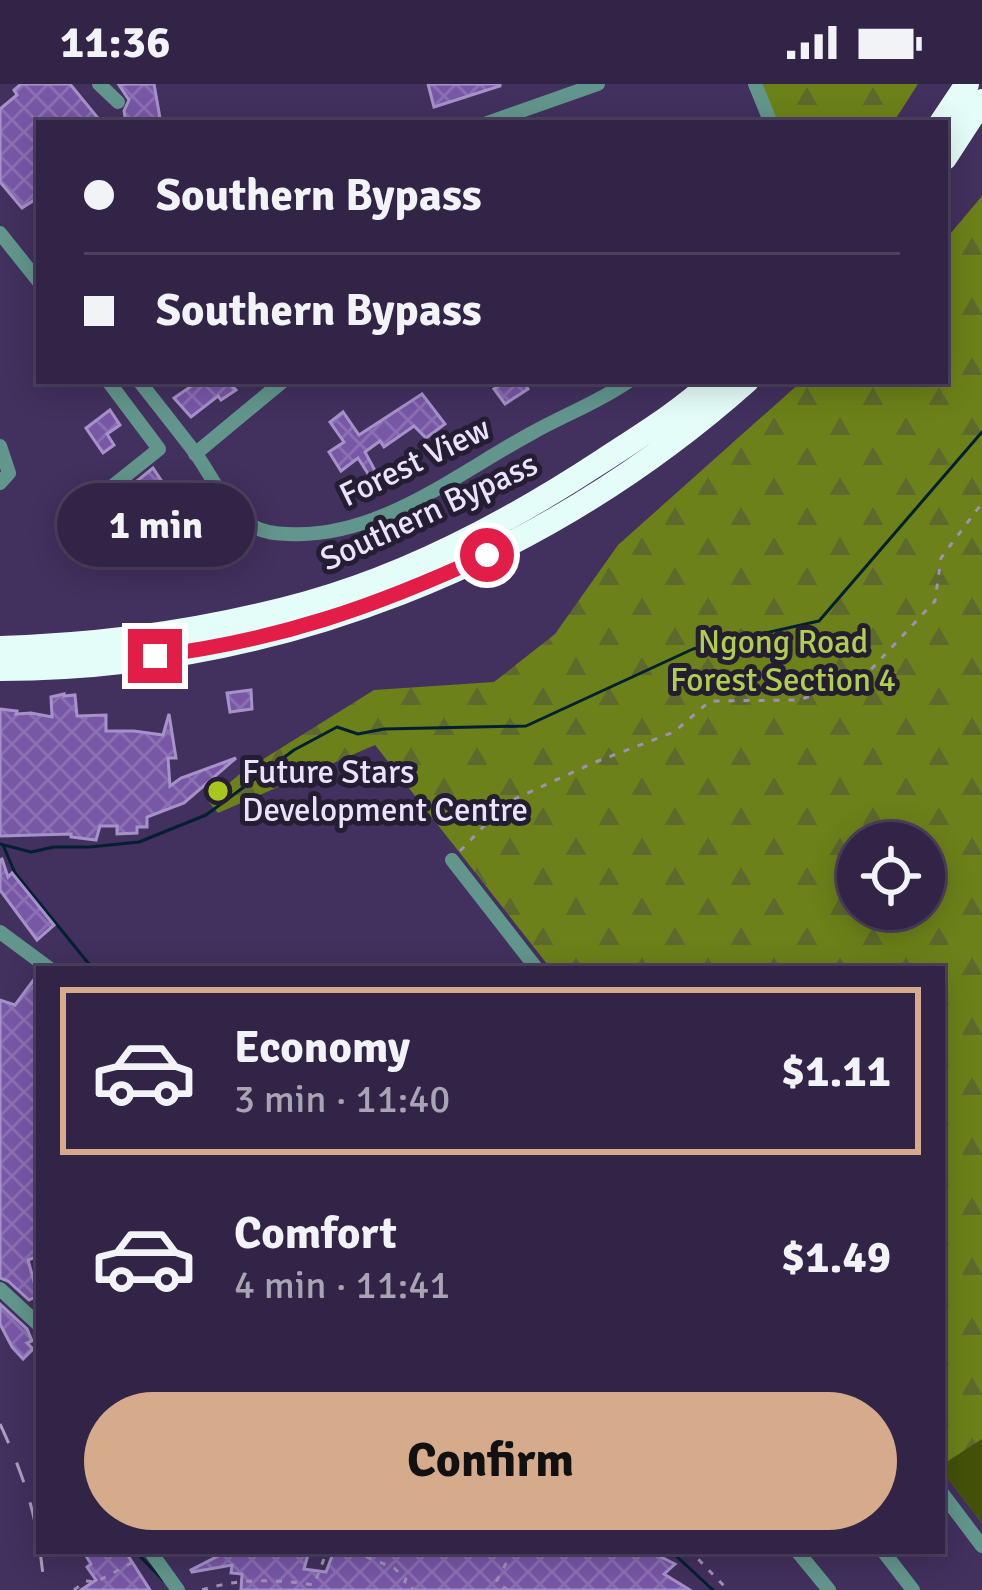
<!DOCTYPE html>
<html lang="en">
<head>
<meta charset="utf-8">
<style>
  body { margin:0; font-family:Signika,sans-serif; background:#3d3051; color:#f1f3f6; height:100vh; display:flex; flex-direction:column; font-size:45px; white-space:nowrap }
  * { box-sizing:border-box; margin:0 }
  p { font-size:39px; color:#a8a4b3 }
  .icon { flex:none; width:66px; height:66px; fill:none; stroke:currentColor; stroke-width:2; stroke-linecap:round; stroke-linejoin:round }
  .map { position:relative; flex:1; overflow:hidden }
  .drawer { position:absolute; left:36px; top:882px; width:909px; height:588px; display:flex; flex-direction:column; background:#322446; border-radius:0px; box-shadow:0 6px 30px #0003,0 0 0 3px #4d415f }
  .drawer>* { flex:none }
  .banner { position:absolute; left:36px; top:36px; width:912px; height:264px; border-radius:0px; box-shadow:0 6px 30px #0003,0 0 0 3px #4d415f; display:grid; align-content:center; height:264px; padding:0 48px; background:#322446 }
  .fabs { position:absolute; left:837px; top:738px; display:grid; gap:24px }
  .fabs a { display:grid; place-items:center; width:108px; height:108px; border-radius:50%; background:#322446; box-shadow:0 6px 30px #0003,0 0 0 3px #4d415f; font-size:60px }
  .end { position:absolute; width:54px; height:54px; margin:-27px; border:15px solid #e11d48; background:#fff; box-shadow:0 0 0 6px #fff }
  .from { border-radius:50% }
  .bubble { position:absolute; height:84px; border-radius:42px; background:#322446; box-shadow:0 6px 30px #0003,0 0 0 3px #4d415f; font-size:39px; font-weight:700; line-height:84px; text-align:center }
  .banner b { display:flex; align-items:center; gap:42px; height:114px; font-size:45px }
  .banner b+b { border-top:3px solid #4d415f }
  .banner i { width:30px; height:30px; background:#f1f3f6 }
  ul { padding:21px 0 0; list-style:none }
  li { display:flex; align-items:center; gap:36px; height:168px; margin:0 24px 18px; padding:0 24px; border:6px solid transparent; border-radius:0px }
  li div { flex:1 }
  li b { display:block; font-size:45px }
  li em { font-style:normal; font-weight:700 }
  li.selected { border-color:#d6ab8b }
  li>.icon { width:108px; height:108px; stroke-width:1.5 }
  .action { display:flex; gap:24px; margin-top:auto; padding:24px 48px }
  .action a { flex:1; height:138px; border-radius:72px; background:#d6ab8b; color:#111; font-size:48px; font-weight:700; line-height:138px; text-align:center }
  .status { display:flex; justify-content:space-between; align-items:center; height:84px; padding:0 60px; background:#322446; direction:ltr }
  .status svg { height:33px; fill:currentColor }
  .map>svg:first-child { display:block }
  .forest { fill:url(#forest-firs); fill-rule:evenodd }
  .park { fill:#445209 }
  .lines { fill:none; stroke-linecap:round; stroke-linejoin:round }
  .stream { stroke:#032033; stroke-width:3 }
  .building { fill:url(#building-cross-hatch); stroke:#a692c8; stroke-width:3 }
  .path { stroke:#9e91b5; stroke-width:3; stroke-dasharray:6 9; stroke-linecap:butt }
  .street { stroke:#62968c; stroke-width:14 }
  .highway { stroke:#e5fdf8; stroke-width:24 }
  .rail { stroke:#ab9ec1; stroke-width:3; stroke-dasharray:21 21; stroke-linecap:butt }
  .route { stroke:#e11d48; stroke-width:15 }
  .poi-dot { fill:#a7c71e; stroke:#251d32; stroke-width:4.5 }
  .labels { text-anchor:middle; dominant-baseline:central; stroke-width:10; stroke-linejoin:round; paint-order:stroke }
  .street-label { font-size:33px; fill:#ebe2fe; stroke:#251d32 }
  .park-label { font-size:33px; fill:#b0ce4d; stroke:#251d32 }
  .poi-label { font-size:33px; fill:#ebe2fe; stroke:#251d32; text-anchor:start }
</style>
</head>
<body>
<div class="status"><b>11:36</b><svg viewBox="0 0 49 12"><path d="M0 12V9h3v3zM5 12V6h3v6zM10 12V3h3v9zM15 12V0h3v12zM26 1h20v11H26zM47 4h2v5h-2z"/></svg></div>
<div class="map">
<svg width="982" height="1506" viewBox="0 0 982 1506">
  <defs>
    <pattern id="forest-firs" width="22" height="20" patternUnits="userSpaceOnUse" patternTransform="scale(3)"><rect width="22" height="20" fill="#6c8119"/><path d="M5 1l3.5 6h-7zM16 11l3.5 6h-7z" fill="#5d692d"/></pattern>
    <pattern id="building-cross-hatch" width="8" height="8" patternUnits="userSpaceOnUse" patternTransform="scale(3)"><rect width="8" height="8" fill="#7857a7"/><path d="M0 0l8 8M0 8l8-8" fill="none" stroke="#8b6fb4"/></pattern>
  </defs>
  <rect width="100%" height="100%" fill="#42305e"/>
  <g class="forest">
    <path d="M760,0h158l-25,39h-117z"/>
    <path d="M982,112v1327l-40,-52v-502h-391l-176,-224 -157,68 -10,-12 33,-28 133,-83 120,-8 61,-48 63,-89 184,-164h143v-141zM858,759h66v66h-66z"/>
  </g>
  <path class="park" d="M982,1355v84l-40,-52v-6z"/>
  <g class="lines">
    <g class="stream">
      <path d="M0,760l31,8 23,-5h36l49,-5 67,-27 88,-65 43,-23 21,7 26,-5 142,-3 167,-77 126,-28 163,-189"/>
      <path d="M3,761l12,28 78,96"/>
      <path d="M135,1467l28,29"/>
      <path d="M664,1467l9,2 40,37"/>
    </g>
  </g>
  <g class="building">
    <path d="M21,0h49l32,39h-63v74l-17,11 -22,-26v-73l17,-14 -3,-5z"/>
    <path d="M127,0h27l6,34 -34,5 -2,-12 5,-11 -10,-15z"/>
    <path d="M428,0h72v2l-66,21z"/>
    <path d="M199,297h28l9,9 -15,10 -3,-4 -27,21 -17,-19z"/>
    <path d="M507,297h16l5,8 -23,15 -11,-15z"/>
    <path d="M422,310l23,30 -19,14 -12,-12 -30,21 -4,-6 -15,11 13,24 -6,4 -14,-22 -17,13 -12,-19 15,-10 -14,-20 13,-10 16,23z"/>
    <path d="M110,326l10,15 -13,9 7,11 -11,8 -17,-25z"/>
    <path d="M153,384l12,18 -30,18 12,23 -16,8 -1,-3h-12l-1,-17 -12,-15 16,-6z"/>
    <path d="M251,606l1,19 -22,3 -3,-19z"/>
    <path d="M64,610v2l11,-1 2,21 29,-1v16h28l29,4 6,-21 7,44h-8l2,28 11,-8 55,-20 -52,45 -37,14v10h-10v6l-20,1v-8h-17l-4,14 -25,-3v-3l-71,2v-127l17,2 -1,3 15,-1 21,4 -1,-20z"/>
    <path d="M2,775l6,18 4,-4 42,52 -17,15 -37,-50v-30z"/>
    <path d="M38,890l1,282 -11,4 10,36 -9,4 -21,-19 -8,-3v-278l15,5z"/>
    <path d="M0,1220l27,25 5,12 -5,2 6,6 -10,10 -11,-12 -12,-23z"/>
    <path d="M83,1467h42l25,39h-69l15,-10 -9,-13 4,-3z"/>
    <path d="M228,1467h81l-5,18 22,3 8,-21h315l26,13 -11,10 26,16h-449l1,-16 -11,-1 1,-8 -40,7 -1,-2z"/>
  </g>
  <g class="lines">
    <g class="path">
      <path d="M460,767l46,-48 87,-40 81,-31 36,-31 89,-1 65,-23 71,-76 6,-43 41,-55"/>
      <path d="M352,1467l42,17 12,11 -2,5 11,6"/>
      <path d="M686,1467l12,8 30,31"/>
      <path d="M74,1506l12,-9 10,1 43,-23"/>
      <path d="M202,1506c37,-12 74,-11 112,-5l13,-34"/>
      <path d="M508,1506l-12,-8 17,-31"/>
    </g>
    <g class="street">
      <path d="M99,0l19,18"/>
      <path d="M755,0l16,39"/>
      <path d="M487,39l111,-39"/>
      <path d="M0,149l39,49"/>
      <path d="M108,297l51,68 -45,36"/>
      <path d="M139,297c19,24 38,48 57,73 17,24 31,57 56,72 11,6 24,8 36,8 90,5 168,-60 244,-101 32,-18 67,-31 97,-52"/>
      <path d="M0,362l9,27 -9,10"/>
      <path d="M195,370l88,-73"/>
      <path d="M452,776l85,109"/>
      <path d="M0,848l50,37"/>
      <path d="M0,1205l39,36"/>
      <path d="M942,1409l40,53"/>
      <path d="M150,1467l28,39"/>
      <path d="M797,1467l32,39"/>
      <path d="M883,1467l30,39"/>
    </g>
    <g class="highway">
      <path d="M941,39l26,-39"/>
      <path d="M945,74l37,-57"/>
      <path d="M0,564c104,-3 206,-17 307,-45 104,-29 205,-83 295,-142 38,-25 78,-49 111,-80"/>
      <path d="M0,585c275,0 542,-106 747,-288"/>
    </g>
    <g class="rail">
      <path d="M0,1340c18,39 33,78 39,121"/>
      <path d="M40,1467l5,39"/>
    </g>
  </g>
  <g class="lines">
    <path class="route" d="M155,572c124,-16 220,-49 332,-101"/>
  </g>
  <circle class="poi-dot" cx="218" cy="707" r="12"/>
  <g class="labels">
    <g class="street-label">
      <text transform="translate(415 378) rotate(-26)">Forest View</text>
      <text transform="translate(429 428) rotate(-25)">Southern Bypass</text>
    </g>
    <g class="park-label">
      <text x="783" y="558">Ngong Road<tspan x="783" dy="38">Forest Section 4</tspan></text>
    </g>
    <g class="poi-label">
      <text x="242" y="688">Future Stars<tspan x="242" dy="38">Development Centre</tspan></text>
    </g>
  </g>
</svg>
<div class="fabs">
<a><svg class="icon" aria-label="locate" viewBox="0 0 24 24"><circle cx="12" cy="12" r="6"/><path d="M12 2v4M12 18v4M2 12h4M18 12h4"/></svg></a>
</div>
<i class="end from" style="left:487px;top:471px"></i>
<i class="end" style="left:155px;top:572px"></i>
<div class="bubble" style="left:57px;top:399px;width:198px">1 min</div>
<div class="banner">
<b><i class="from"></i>Southern Bypass</b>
<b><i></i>Southern Bypass</b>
</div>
<section class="drawer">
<ul>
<li class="selected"><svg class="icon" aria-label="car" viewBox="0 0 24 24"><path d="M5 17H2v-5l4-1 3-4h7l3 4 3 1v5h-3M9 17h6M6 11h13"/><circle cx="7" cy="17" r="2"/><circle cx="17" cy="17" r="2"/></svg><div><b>Economy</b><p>3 min · 11:40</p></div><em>$1.11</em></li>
<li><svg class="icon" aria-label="car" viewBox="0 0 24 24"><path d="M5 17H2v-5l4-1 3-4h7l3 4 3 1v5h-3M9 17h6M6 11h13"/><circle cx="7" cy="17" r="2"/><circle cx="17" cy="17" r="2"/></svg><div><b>Comfort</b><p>4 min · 11:41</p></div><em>$1.49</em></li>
</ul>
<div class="action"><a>Confirm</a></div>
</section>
</div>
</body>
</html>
